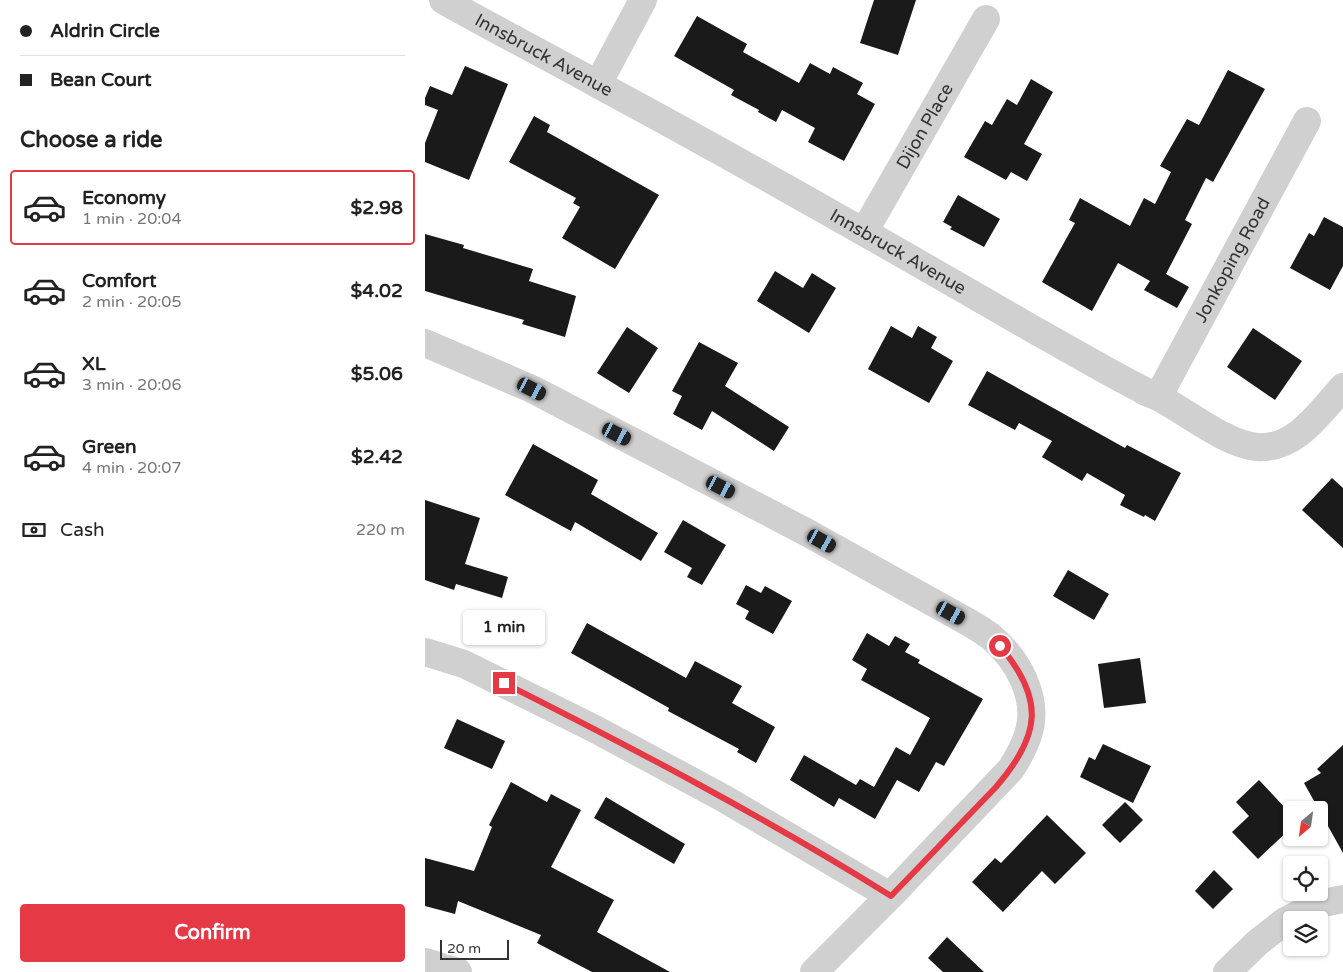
<!DOCTYPE html>
<html lang="en">
<head>
<meta charset="utf-8">
<style>
  body { margin:0; font-family:"Varela Round",sans-serif; background:#f2f2f2; color:#222; height:100vh; display:flex; flex-direction:column; font-size:19px; white-space:nowrap }
  * { box-sizing:border-box; margin:0 }
  p { font-size:16px; color:#767676 }
  .icon { flex:none; width:28px; height:28px; fill:none; stroke:currentColor; stroke-width:2; stroke-linecap:round; stroke-linejoin:round }
  .map { position:relative; flex:1; overflow:hidden }
  .panel { display:flex; flex-direction:column; background:#fff; width:425px }
  .panel>* { flex:none }
  .guide { display:grid; align-content:center; height:110px; padding:0 20px; background:#fff }
  .needle { width:32px; rotate:209deg }
  .fabs { position:absolute; left:858px; top:801px; display:grid; gap:10px }
  .fabs a { display:grid; place-items:center; width:45px; height:45px; border-radius:5px; background:#fff; box-shadow:0 1px 4px #0004; font-size:25px }
  .scale { position:absolute; left:15px; bottom:12px; width:69px; box-sizing:border-box; padding-left:5px; border:2px solid #333; border-top:0; font-size:14px; line-height:18px; white-space:nowrap; color:#333; -webkit-text-stroke:4px #fff; paint-order:stroke }
  .end { position:absolute; width:22px; height:22px; margin:-11px; border:6px solid #e63946; background:#fff; box-shadow:0 0 0 2px #fff }
  .from { border-radius:50% }
  .bubble { position:absolute; height:35px; border-radius:5px; background:#fff; box-shadow:0 1px 4px #0004; font-size:16px; font-weight:700; line-height:35px; text-align:center }
  .car { position:absolute; width:15px; height:30px; margin:-15px -8px; border-radius:6px; box-shadow:0 0 4px 1px #0007; background:linear-gradient(#222 24%,#8ab4d8 0 40%,#222 0 76%,#8ab4d8 0 86%,#222 0) }
  .guide b { display:flex; align-items:center; gap:18px; height:48px; font-size:19px }
  .guide b+b { border-top:1px solid #e0e0e0 }
  .guide i { width:12px; height:12px; background:#222 }
  ul { padding:0; list-style:none }
  li { display:flex; align-items:center; gap:15px; height:75px; margin:0 10px 8px; padding:0 10px; border:2px solid transparent; border-radius:5px }
  li div { flex:1 }
  li b { display:block; font-size:19px }
  li em { font-style:normal; font-weight:700 }
  li.active { border-color:#e63946 }
  li>.icon { width:45px; height:45px; stroke-width:1.5 }
  h2 { padding:0 20px; font-size:22px; line-height:60px }
  .pay { display:flex; align-items:center; gap:12px; height:55px; padding:0 20px; font-size:19px }
  .pay p { margin-inline-start:auto }
  .cta { display:flex; gap:10px; margin-top:auto; padding:10px 20px }
  .cta a { flex:1; height:58px; border-radius:5px; background:#e63946; color:#fff; font-size:20px; font-weight:700; line-height:58px; text-align:center }
  main { display:flex; flex:1; min-height:0 }
  .map>svg:first-child { display:block }
  .building { fill:#1a1a1a }
  .lines { fill:none; stroke-linecap:round; stroke-linejoin:round }
  .minor { stroke:#d0d0d0; stroke-width:28 }
  .route { stroke:#e63946; stroke-width:6 }
  .labels { text-anchor:middle; dominant-baseline:central; stroke-width:5; stroke-linejoin:round; paint-order:stroke }
  .street-label { font-size:18px; fill:#333; stroke:#fff }
</style>
</head>
<body>
<main>
<section class="panel">
<div class="guide">
<b><i class="from"></i>Aldrin Circle</b>
<b><i></i>Bean Court</b>
</div>
<h2>Choose a ride</h2>
<ul>
<li class="active"><svg class="icon" aria-label="car" viewBox="0 0 24 24"><path d="M5 17H2v-5l4-1 3-4h7l3 4 3 1v5h-3M9 17h6M6 11h13"/><circle cx="7" cy="17" r="2"/><circle cx="17" cy="17" r="2"/></svg><div><b>Economy</b><p>1 min · 20:04</p></div><em>$2.98</em></li>
<li><svg class="icon" aria-label="car" viewBox="0 0 24 24"><path d="M5 17H2v-5l4-1 3-4h7l3 4 3 1v5h-3M9 17h6M6 11h13"/><circle cx="7" cy="17" r="2"/><circle cx="17" cy="17" r="2"/></svg><div><b>Comfort</b><p>2 min · 20:05</p></div><em>$4.02</em></li>
<li><svg class="icon" aria-label="car" viewBox="0 0 24 24"><path d="M5 17H2v-5l4-1 3-4h7l3 4 3 1v5h-3M9 17h6M6 11h13"/><circle cx="7" cy="17" r="2"/><circle cx="17" cy="17" r="2"/></svg><div><b>XL</b><p>3 min · 20:06</p></div><em>$5.06</em></li>
<li><svg class="icon" aria-label="car" viewBox="0 0 24 24"><path d="M5 17H2v-5l4-1 3-4h7l3 4 3 1v5h-3M9 17h6M6 11h13"/><circle cx="7" cy="17" r="2"/><circle cx="17" cy="17" r="2"/></svg><div><b>Green</b><p>4 min · 20:07</p></div><em>$2.42</em></li>
</ul>
<div class="pay"><svg class="icon" aria-label="cash" viewBox="0 0 24 24"><path d="M3 7h18v10H3z"/><circle cx="12" cy="12" r="2"/></svg>Cash<p>220 m</p></div>
<div class="cta"><a>Confirm</a></div>
</section>
<div class="map">
<svg width="918" height="972" viewBox="0 0 918 972">
  <rect width="100%" height="100%" fill="#fff"/>
  <g class="building">
    <path d="M449,0h42l-18,55 -38,-12z"/>
    <path d="M272,16l50,28 -4,8 56,31 11,-20 20,11 3,-7 30,16 -6,11 18,10 -31,57 -36,-19 7,-14 -33,-18 -6,12 -18,-10 1,-2 -28,-15 3,-5 -60,-34z"/>
    <path d="M40,66l43,18 -39,96 -44,-18v-19l13,-33 -13,-5v-7l5,-12 22,9z"/>
    <path d="M803,70l37,19 -52,93 -7,-4 -21,42 7,4 -26,50 23,13 -12,21 -33,-18 6,-9 -32,-18 -26,48 -50,-29 33,-59 -6,-3 11,-22 50,28 14,-28 11,6 16,-32 -11,-6 27,-47 12,6z"/>
    <path d="M606,79l22,13 -29,52 18,10 -15,27 -16,-9 -5,8 -42,-23 21,-36 7,4 15,-26 10,6z"/>
    <path d="M109,116l16,9 -3,7 112,63 -44,74 -53,-31 18,-31 -7,-4 3,-5 -67,-36z"/>
    <path d="M533,195l42,24 -16,28 -34,-18 2,-2 -9,-5z"/>
    <path d="M899,217l19,10v39l-13,24 -40,-22 19,-35 5,3z"/>
    <path d="M0,234l39,11 -1,3 70,21 -4,12 47,15 -11,41 -43,-13 2,-4 -99,-29z"/>
    <path d="M350,271l28,17 9,-15 24,15 -27,45 -52,-32z"/>
    <path d="M466,326l21,12 6,-12 19,11 -6,11 22,13 -24,42 -61,-34z"/>
    <path d="M202,327l31,21 -29,45 -32,-20z"/>
    <path d="M828,328l49,33 -27,39 -48,-33z"/>
    <path d="M274,342l39,21 -13,23 64,41 -15,24 -62,-40 -10,19 -29,-16 9,-18 -10,-5z"/>
    <path d="M562,371l138,77 2,-3 54,28 -26,48 -10,-6 -1,2 -24,-12 5,-10 -38,-22 -5,8 -40,-24 10,-16 -33,-18 -4,7 -47,-25z"/>
    <path d="M108,444l65,36 -7,14 67,39 -17,28 -66,-39 -4,9 -66,-36z"/>
    <path d="M907,478l11,10v60l-41,-38z"/>
    <path d="M0,500l55,18 -15,46 43,13 -6,21 -46,-14 -2,6 -29,-10z"/>
    <path d="M258,520l43,25 -24,40 -15,-8 5,-9 -28,-16z"/>
    <path d="M643,570l41,24 -15,26 -41,-24z"/>
    <path d="M321,585l15,8 4,-7 27,15 -19,33 -28,-15 4,-8 -13,-7z"/>
    <path d="M162,623l99,55 9,-17 47,25 -10,17 43,24 -19,36 -19,-11 2,-3 -71,-38 1,-3 -98,-55z"/>
    <path d="M442,633l22,13 6,-10 15,8 -5,8 15,8 -2,3 65,36 -39,67 -8,-4 -17,30 -22,-12 -22,39 -36,-21 -5,9 -44,-27 14,-25 52,30 4,-6 14,8 22,-40 14,8 20,-37 -69,-38 6,-11 -15,-9z"/>
    <path d="M715,658l6,45 -42,5 -6,-44z"/>
    <path d="M32,719l48,22 -13,28 -48,-21z"/>
    <path d="M678,744l48,22 -18,37 -53,-26 9,-20 6,3z"/>
    <path d="M918,745v108l-39,-70 17,-10 -4,-4z"/>
    <path d="M834,780l32,34v14l-33,31 -26,-27 17,-16 -13,-14z"/>
    <path d="M86,782l36,20 4,-8 30,16 -30,57 63,33 -17,32 73,40h-78l-55,-29 4,-8 -83,-34 -3,13 -30,-8v-48l49,13 18,-44 -3,-2z"/>
    <path d="M181,797l79,47 -11,20 -80,-46z"/>
    <path d="M700,802l18,18 -23,23 -18,-18z"/>
    <path d="M622,815l39,38 -31,31 -13,-13 -39,41 -31,-30 23,-24 6,5z"/>
    <path d="M789,870l19,19 -20,20 -18,-18z"/>
    <path d="M522,937l37,35h-41l-15,-14z"/>
  </g>
  <g class="lines">
    <g class="minor">
      <path id="s1" d="M18,0c51,29 104,56 156,85 147,79 292,162 437,246 35,19 69,40 105,58 6,4 13,6 19,9 28,15 66,46 97,49 39,3 63,-35 86,-60"/>
      <path d="M173,84l45,-84"/>
      <path id="s2" d="M439,232l122,-213"/>
      <path d="M0,343l107,46 274,143 162,90c7,4 15,9 22,14 28,23 50,63 38,99 -4,12 -10,23 -17,34l-121,127 -76,76"/>
      <path id="s3" d="M733,397l149,-276"/>
      <path d="M0,652l39,12 131,65 128,69 167,98"/>
      <path d="M0,962l33,10"/>
      <path d="M802,972l30,-29 28,-22 34,-17 24,-5"/>
    </g>
  </g>
  <g class="lines">
    <path class="route" d="M79,683c131,66 262,135 387,213l105,-109c45,-52 49,-88 4,-141"/>
  </g>
  <g class="labels">
    <g class="street-label">
      <text stroke="none"><textPath href="#s1" startOffset="115">Innsbruck Avenue</textPath></text>
      <text stroke="none"><textPath href="#s2" startOffset="122">Dijon Place</textPath></text>
      <text stroke="none"><textPath href="#s1" startOffset="520">Innsbruck Avenue</textPath></text>
      <text stroke="none"><textPath href="#s3" startOffset="156">Jonkoping Road</textPath></text>
    </g>
  </g>
</svg>
<div class="fabs">
<a><svg class="needle" viewBox="-14 -14 28 28"><path d="M0-13l5 13h-10z" fill="#e53935"/><path d="M0 13l5-13h-10z" fill="#767676"/></svg></a>
<a><svg class="icon" aria-label="locate" viewBox="0 0 24 24"><circle cx="12" cy="12" r="6"/><path d="M12 2v4M12 18v4M2 12h4M18 12h4"/></svg></a>
<a><svg class="icon" aria-label="layers" viewBox="0 0 24 24"><path d="M12 4l9 5-9 5-9-5zM3 14l9 5 9-5"/></svg></a>
</div>
<div class="scale">20 m</div>
<i class="end from" style="left:575px;top:646px"></i>
<i class="end" style="left:79px;top:683px"></i>
<div class="bubble" style="left:38px;top:610px;width:82px">1 min</div>
<i class="car" style="left:107px;top:389px;rotate:117deg"></i>
<i class="car" style="left:192px;top:434px;rotate:117deg"></i>
<i class="car" style="left:296px;top:487px;rotate:117deg"></i>
<i class="car" style="left:397px;top:541px;rotate:119deg"></i>
<i class="car" style="left:526px;top:613px;rotate:119deg"></i>
</div>
</main>
</body>
</html>
